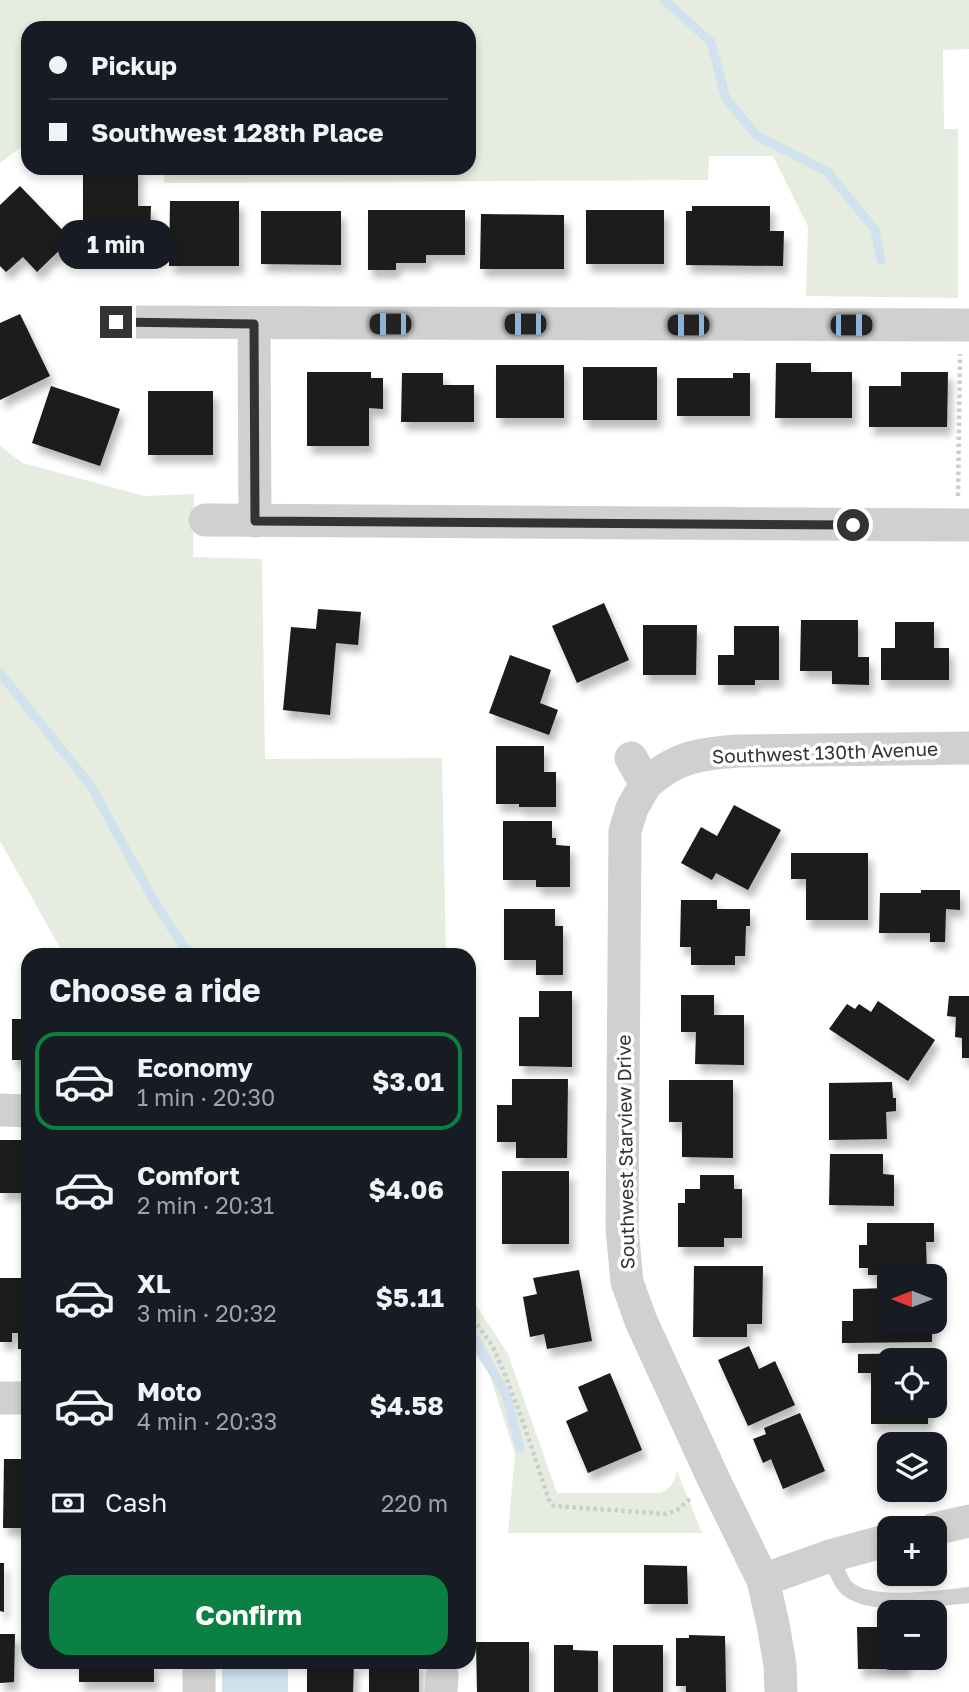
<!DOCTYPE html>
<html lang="en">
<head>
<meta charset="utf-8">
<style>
  body { margin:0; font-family:"Golos Text",sans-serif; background:#242831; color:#f1f3f6; height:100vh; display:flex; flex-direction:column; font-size:26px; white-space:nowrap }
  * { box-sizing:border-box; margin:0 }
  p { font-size:23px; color:#9ea1a6 }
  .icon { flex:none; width:38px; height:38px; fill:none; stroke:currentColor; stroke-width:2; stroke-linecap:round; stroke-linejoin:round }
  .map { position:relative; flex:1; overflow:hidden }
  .panel { position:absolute; left:21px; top:948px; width:455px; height:721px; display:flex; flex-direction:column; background:#171b24; border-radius:21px; box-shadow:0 4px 10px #0003 }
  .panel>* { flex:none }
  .hud { position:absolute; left:21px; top:21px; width:455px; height:154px; border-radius:21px; box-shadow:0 4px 10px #0003; display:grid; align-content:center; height:154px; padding:0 28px; background:#171b24 }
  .needle { width:46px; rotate:270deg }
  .controls { position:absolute; left:877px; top:1264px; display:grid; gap:14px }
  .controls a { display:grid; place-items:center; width:70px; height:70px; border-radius:14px; background:#171b24; box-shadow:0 4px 10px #0003; font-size:35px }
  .end { position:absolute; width:32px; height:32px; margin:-16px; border:9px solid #333; background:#fff; box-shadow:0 0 0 4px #fff }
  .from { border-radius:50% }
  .bubble { position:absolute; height:49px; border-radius:21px; background:#171b24; box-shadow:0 4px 10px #0003; font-size:23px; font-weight:700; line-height:49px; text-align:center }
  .car { position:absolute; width:21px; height:42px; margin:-21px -10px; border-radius:9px; box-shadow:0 0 5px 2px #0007; background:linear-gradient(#222 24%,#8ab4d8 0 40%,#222 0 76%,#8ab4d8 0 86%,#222 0) }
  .hud b { display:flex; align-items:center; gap:24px; height:66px; font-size:26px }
  .hud b+b { border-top:2px solid #363941 }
  .hud i { width:18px; height:18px; background:#f1f3f6 }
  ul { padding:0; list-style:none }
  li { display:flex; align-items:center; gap:21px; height:98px; margin:0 14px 10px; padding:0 14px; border:4px solid transparent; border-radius:21px }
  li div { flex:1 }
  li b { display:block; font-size:26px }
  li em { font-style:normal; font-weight:700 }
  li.on { border-color:#0b8043 }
  li>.icon { width:63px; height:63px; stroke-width:1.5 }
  h2 { padding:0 28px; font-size:32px; line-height:84px }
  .pay { display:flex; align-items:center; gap:18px; height:77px; padding:0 28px; font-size:26px }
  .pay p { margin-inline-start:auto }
  .cta { display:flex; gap:14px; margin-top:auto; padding:14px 28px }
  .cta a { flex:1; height:80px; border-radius:21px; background:#0b8043; color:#fff; font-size:28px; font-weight:700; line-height:80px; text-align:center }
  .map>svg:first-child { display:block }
  .green { fill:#e6ecdf }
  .water { fill:#cfe2ee }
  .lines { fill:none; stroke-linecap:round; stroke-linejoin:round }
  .stream { stroke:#cfe2ee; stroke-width:9 }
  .building { fill:#1a1a1a; filter:url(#shadow) }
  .path { stroke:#cdcdcd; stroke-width:4.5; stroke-dasharray:3.5 3.5; stroke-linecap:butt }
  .lane { stroke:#d0d0d0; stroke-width:16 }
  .street { stroke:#d0d0d0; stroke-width:33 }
  .route { stroke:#333; stroke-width:9 }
  .labels { text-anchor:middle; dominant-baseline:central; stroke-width:7; stroke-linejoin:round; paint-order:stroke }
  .street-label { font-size:19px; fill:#333; stroke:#fff }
</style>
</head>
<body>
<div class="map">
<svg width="969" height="1692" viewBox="0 0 969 1692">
  <defs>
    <filter id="shadow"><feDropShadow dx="4.5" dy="8" stdDeviation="3.5" flood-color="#0004"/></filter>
  </defs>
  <rect width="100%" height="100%" fill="#fff"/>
  <g class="green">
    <path d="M0,0h969v49l-26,1 1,79h14v169l-152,-2 2,-69 -35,-71h-64l-1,24 -544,3 1,-15h304v-140h-441v114l-28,21z"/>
    <path d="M0,446l23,17 121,33 50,-2 -1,63 69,2 3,200 177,-1 4,197h-382l-64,-114z"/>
    <path d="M469,1294l39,60 49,139h103c10,-4 15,-11 17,-22l25,62h-194l7,-79 -25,-78 -21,-31z"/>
  </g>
  <rect class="water" x="222" y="1663" width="66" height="29"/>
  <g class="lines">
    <g class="stream">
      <path d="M664,0l47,42 15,57 31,37 71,36 47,58 6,30"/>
      <path d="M0,673l91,113 67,122 30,45 3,3"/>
      <path d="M469,1328l37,67 14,53"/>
    </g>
  </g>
  <g class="building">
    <path d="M83,168h55v38h13l-1,30 -43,-1v-11h-24z"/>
    <path d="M20,186l51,53 -34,33 -14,-15 -17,15 -6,-6v-61z"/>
    <path d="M170,201h69v65h-70z"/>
    <path d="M692,206h78v25h14l-1,35 -97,-1v-54h6z"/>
    <path d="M368,210h97v45h-39v8h-30v7h-28z"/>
    <rect x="586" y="210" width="78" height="54"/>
    <path d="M261,211h80v54l-80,-1z"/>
    <path d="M481,214l83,1v54h-84z"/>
    <path d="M20,314l30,62 -50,24v-77z"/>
    <path d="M776,363h35v9h41v46h-77z"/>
    <rect x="496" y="365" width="68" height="53"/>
    <rect x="583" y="367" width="74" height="53"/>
    <path d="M307,372h64v6h12v31l-14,-1v38h-62z"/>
    <path d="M901,372h47l-1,55h-78v-41h32z"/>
    <path d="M402,373h41v12h31v37h-73z"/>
    <path d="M733,373h17v43h-73v-38h56z"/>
    <path d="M51,386l69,23 -20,57 -68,-23z"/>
    <rect x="148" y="391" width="65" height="64"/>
    <path d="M604,603l25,57 -52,23 -25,-57z"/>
    <path d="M318,609l43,3 -3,33 -22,-2 -6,72 -47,-5 8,-83 25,2z"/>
    <path d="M801,620h57v37h11v28l-37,-1v-13h-32z"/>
    <path d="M895,622h39v26h15v32h-68v-32h14z"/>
    <path d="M643,625h54l-1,50h-53z"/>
    <path d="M734,626h45v54h-24v5h-37v-30h16z"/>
    <path d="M510,655l41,15 -11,33 18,7 -9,25 -60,-22z"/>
    <path d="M496,746h48v26h12v35h-37v-3h-23z"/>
    <path d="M734,805l47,25 -33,60 -32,-17 -4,7 -31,-17 20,-36 16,9z"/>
    <path d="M503,821h49v17h4v7l14,1v41h-34v-7h-33z"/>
    <path d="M791,853h77v67h-62v-41h-15z"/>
    <path d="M921,890h39v20l-14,-1 -1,33h-15v-9h-51l1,-40h41z"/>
    <path d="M681,900h36v9h33v17h-4l-1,30h-10v9h-44v-18h-11z"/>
    <path d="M504,909h51v17h8v49h-27v-15h-32z"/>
    <path d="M539,991h33v76l-53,-1v-49h20z"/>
    <path d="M681,995h33v20h30v50l-49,-1 1,-32h-15z"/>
    <path d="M949,996h20v62h-7v-20l-7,-1 1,-20 -9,-1z"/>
    <path d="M878,1001l57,39 -27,41 -79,-52 18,-25 8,5 4,-5 12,8z"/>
    <rect x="12" y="1019" width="16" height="41"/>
    <path d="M512,1079h56l-1,79h-51v-16h-19v-37h15z"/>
    <path d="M669,1080h64v78l-51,-1v-35h-13z"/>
    <path d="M892,1082l1,16h3v13l-10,1 1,27 -58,1v-57z"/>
    <rect x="0" y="1140" width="28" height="53"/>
    <path d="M830,1154h53v20l11,1v31l-65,-1z"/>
    <rect x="502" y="1171" width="67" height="73"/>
    <path d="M700,1175h34v14h8v49h-18v9h-46v-44h7v-14h15z"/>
    <path d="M867,1223h67v19h-8l1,33h-59v-7h-9v-23h8z"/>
    <path d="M694,1266h69l-1,58h-15v13h-54z"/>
    <path d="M579,1270l13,71 -45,8 -3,-15 -14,3 -7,-40 14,-3 -4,-16z"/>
    <path d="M0,1278h28v71h-10v-16h-6v9h-12z"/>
    <path d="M889,1288v33h43v21l-90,1v-22h11v-32z"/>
    <path d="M749,1346l10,23 16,-8 20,44 -47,21 -30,-66z"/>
    <path d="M928,1353v7h-39v45h39v19h-57v-51h-13v-19z"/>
    <path d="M610,1373l32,77 -54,23 -22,-52 22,-10 -10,-24z"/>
    <path d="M800,1413l25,58 -42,18 -12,-30 -8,4 -10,-24 13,-5 -2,-6z"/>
    <path d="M4,1459h24v69h-25z"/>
    <path d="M0,1563h4v49l-4,-1z"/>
    <path d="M644,1565l43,1 1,38h-44z"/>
    <path d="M857,1627h32v30h17v12h-48z"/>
    <path d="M0,1634h15l-1,48 -14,1z"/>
    <path d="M689,1635l36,1 1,56h-40v-6h-10v-48h13z"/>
    <path d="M476,1642h53v50h-52z"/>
    <path d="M554,1645h19v5l25,1v41h-44z"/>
    <rect x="613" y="1645" width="50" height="47"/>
    <rect x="79" y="1662" width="75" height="20"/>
    <path d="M307,1662h47l-1,30h-46z"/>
    <rect x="369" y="1662" width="50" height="30"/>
  </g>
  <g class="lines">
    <g class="path">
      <path d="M958,496l2,-142"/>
      <path d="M469,1313l23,32 12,27 18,47 27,81 5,6 111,8 11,-3 15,-13"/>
    </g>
    <path class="lane" d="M830,1556c5,10 9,22 15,30 20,24 96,12 124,9"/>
    <g class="street">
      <path d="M116,322l853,3"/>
      <path d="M254,324l1,197"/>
      <path d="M205,520l764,5"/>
      <path d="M631,758l15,26 -14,24 -7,23 -3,397 5,54 14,39 73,159 49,100 10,44 7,41 1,27"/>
      <path d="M646,784c30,-27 52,-30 91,-33l232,-3"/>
      <path d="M0,1110l28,1"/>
      <path d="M0,1398h28"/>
      <path d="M934,1529l35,-8"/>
      <path d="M763,1580l67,-24 59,-16"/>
      <path d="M199,1692v-30"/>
      <path d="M441,1692l1,-16"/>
    </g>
  </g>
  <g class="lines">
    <path class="route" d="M116,322l138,2 1,197 598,4"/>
  </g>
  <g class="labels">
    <g class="street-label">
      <text transform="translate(825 752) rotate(-2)">Southwest 130th Avenue</text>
      <text transform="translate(625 1152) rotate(-91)">Southwest Starview Drive</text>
    </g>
  </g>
</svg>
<div class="controls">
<a><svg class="needle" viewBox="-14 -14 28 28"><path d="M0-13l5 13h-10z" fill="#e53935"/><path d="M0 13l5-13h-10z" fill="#9ea1a6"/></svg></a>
<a><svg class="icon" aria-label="locate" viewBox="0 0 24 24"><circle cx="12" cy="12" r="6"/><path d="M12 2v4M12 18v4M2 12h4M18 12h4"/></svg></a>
<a><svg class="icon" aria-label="layers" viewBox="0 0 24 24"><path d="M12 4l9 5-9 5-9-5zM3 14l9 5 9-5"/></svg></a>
<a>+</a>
<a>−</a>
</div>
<i class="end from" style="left:853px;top:525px"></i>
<i class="end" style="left:116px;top:322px"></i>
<div class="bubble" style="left:58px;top:220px;width:116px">1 min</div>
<i class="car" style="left:390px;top:324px;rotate:270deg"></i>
<i class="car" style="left:525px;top:324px;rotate:270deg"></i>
<i class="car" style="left:688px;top:325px;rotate:270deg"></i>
<i class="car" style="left:851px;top:325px;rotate:90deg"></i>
<div class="hud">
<b><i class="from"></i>Pickup</b>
<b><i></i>Southwest 128th Place</b>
</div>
<section class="panel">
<h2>Choose a ride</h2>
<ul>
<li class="on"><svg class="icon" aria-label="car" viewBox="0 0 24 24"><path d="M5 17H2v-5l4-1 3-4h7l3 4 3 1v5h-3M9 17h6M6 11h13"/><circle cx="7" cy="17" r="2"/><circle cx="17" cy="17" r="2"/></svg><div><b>Economy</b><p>1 min · 20:30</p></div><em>$3.01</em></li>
<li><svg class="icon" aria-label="car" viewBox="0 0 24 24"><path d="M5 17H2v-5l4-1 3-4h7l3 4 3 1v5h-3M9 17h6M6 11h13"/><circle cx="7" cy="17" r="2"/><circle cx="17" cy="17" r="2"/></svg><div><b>Comfort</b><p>2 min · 20:31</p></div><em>$4.06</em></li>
<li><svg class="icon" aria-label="car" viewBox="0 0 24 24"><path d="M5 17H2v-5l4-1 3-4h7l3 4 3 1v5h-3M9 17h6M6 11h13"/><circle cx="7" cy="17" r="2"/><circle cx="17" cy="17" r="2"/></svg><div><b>XL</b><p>3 min · 20:32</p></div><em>$5.11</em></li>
<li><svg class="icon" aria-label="car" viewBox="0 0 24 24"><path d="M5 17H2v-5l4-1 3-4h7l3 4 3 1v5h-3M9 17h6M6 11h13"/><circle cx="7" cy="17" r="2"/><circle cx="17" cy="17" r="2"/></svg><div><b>Moto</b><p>4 min · 20:33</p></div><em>$4.58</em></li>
</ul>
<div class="pay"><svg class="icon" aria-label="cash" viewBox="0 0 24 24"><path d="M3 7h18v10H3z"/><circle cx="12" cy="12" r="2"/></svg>Cash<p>220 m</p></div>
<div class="cta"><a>Confirm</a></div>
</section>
</div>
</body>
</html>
